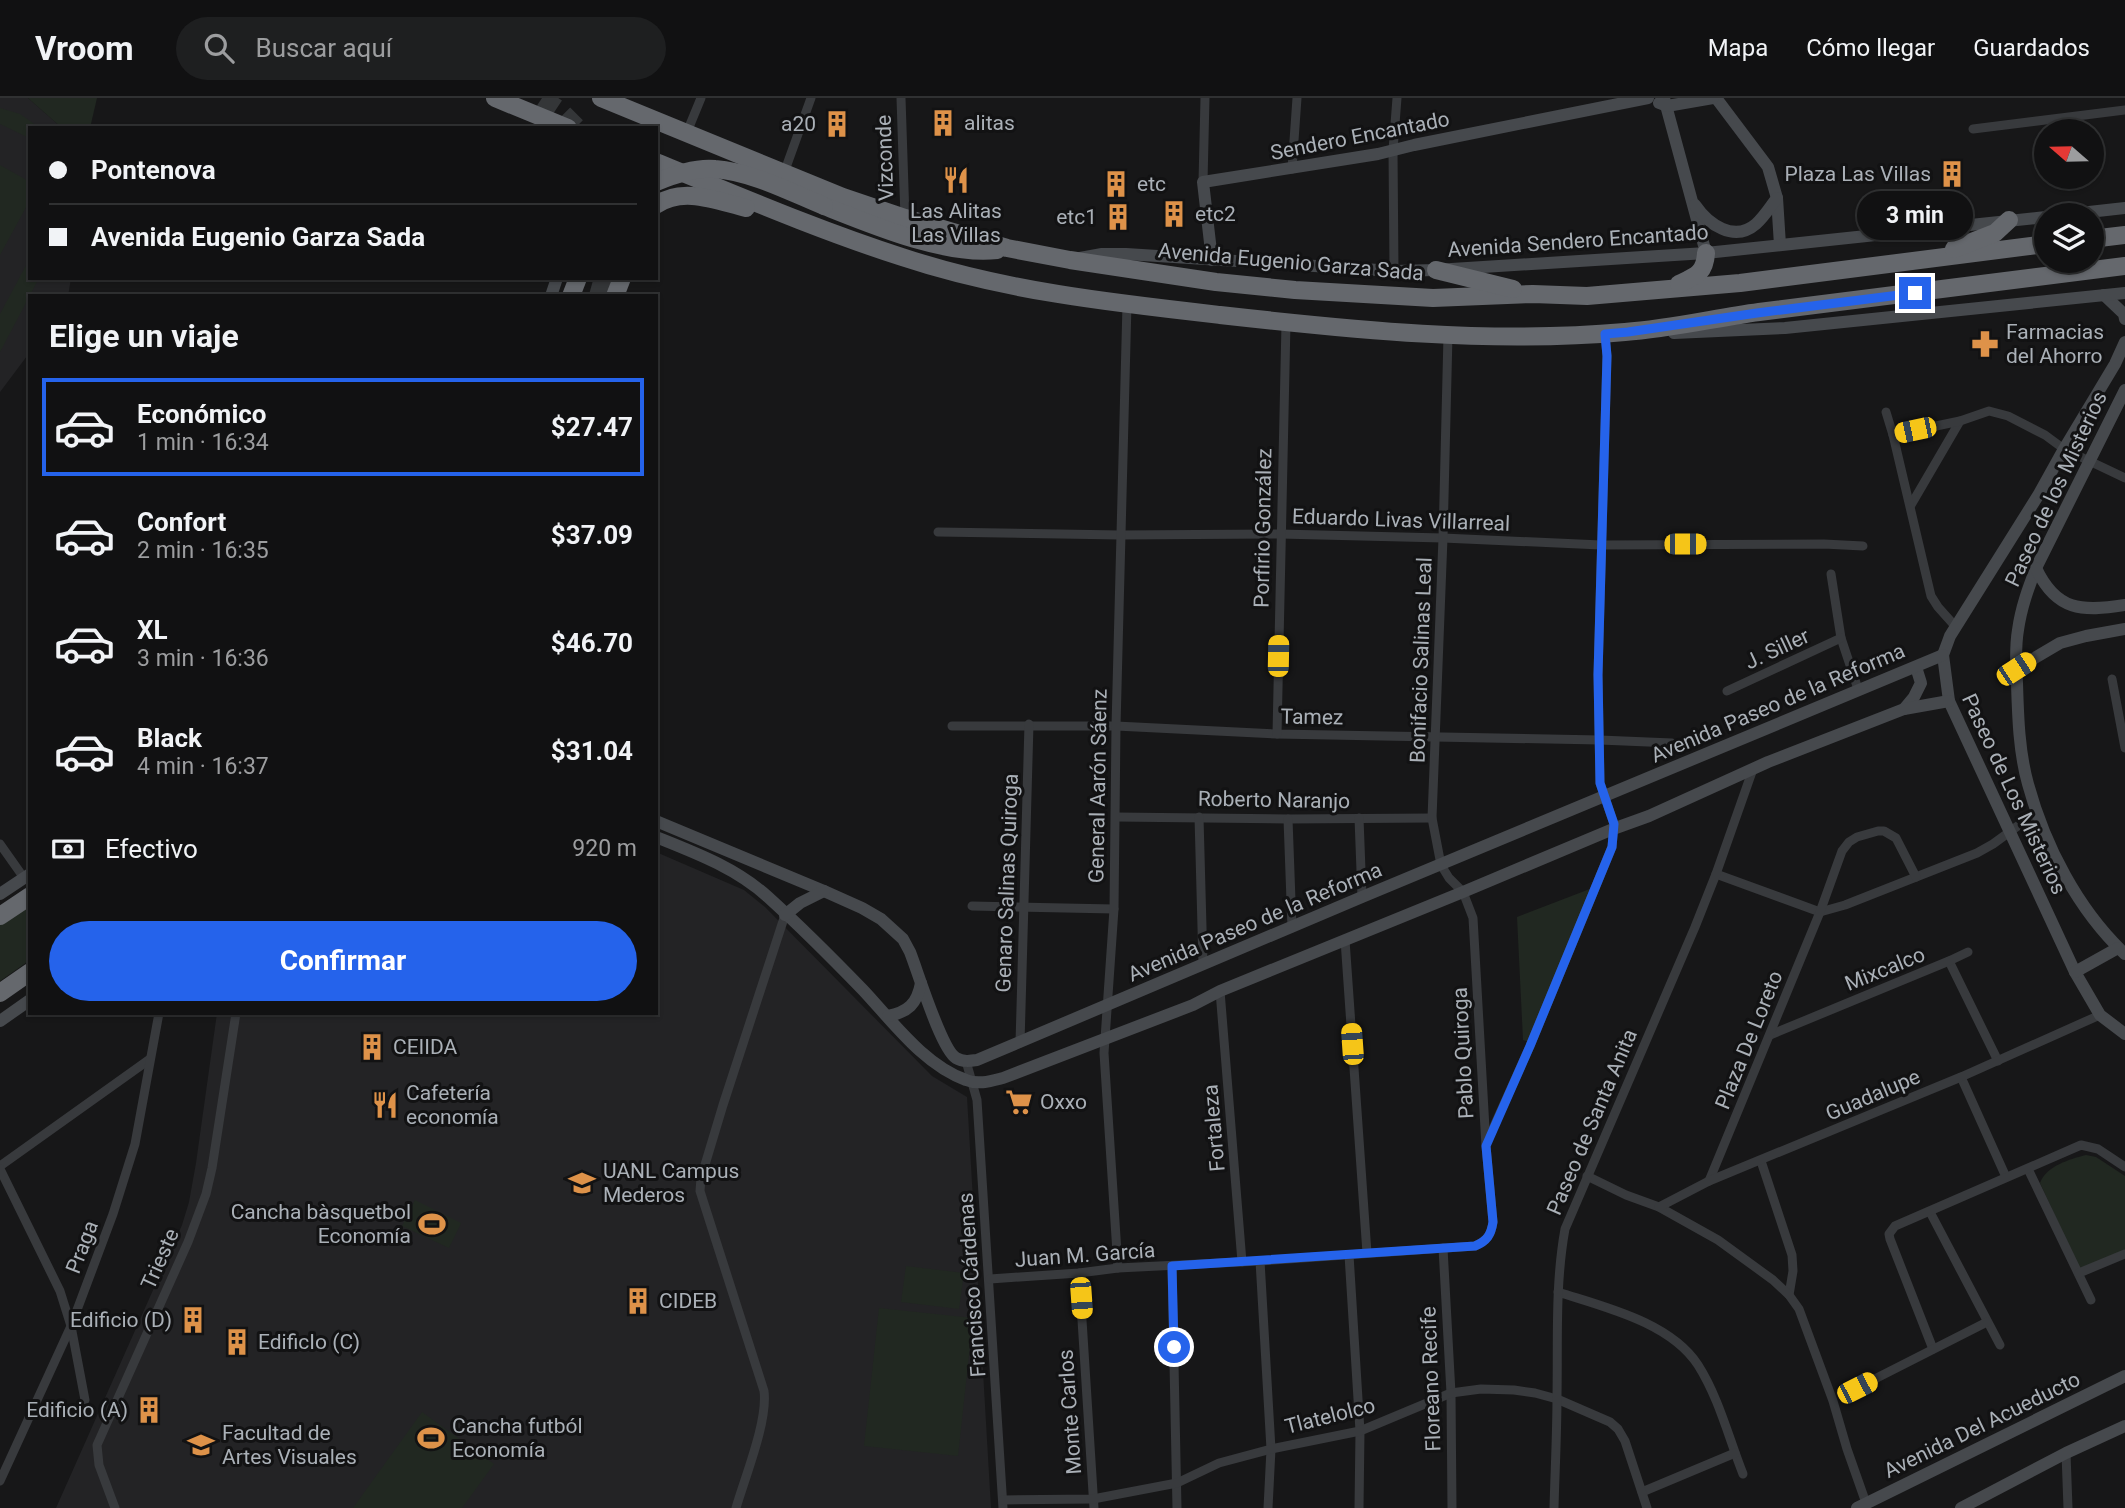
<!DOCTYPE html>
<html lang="es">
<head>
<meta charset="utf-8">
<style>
  body { margin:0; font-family:Roboto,sans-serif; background:#1e1f20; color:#f1f3f6; height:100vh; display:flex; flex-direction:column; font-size:26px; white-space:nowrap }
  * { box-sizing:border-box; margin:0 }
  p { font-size:23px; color:#9c9d9f }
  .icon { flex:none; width:38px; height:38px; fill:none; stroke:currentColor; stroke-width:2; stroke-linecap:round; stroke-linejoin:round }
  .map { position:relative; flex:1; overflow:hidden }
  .details { position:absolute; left:28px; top:196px; width:630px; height:721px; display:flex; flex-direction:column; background:#111112; border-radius:0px; box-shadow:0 2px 5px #0004,0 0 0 2px #303132 }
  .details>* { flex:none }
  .guide { position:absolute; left:28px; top:28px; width:630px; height:154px; border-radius:0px; box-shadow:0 2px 5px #0004,0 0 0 2px #303132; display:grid; align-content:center; height:154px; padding:0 21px; background:#111112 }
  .needle { width:46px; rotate:290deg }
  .fabs { position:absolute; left:2034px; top:21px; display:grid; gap:14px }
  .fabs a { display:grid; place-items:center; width:70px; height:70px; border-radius:50%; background:#111112; box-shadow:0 2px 5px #0004,0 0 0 2px #303132; font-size:35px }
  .end { position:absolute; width:32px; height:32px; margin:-16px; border:9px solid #2563eb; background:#fff; box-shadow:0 0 0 4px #fff }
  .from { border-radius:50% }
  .bubble { position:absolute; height:49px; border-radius:24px; background:#111112; box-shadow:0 2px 5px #0004,0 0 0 2px #303132; font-size:23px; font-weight:700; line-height:49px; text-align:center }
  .car { position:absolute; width:21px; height:42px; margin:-21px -10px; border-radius:9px; box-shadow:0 0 5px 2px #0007; background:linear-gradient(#f5c518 24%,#345 0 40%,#f5c518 0 76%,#345 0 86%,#f5c518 0) }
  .guide b { display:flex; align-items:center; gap:24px; height:66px; font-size:26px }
  .guide b+b { border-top:2px solid #303132 }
  .guide i { width:18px; height:18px; background:#f1f3f6 }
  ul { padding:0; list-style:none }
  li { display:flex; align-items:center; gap:21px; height:98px; margin:0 14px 10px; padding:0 7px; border:4px solid transparent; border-radius:0px }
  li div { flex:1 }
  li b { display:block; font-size:26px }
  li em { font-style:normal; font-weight:700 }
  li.on { border-color:#2563eb }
  li>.icon { width:63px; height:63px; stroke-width:1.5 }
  h2 { padding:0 21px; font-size:32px; line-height:84px }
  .pay { display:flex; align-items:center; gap:18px; height:77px; padding:0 21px; font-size:26px }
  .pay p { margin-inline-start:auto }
  .action { display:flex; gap:14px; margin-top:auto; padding:14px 21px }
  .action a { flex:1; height:80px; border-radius:42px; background:#2563eb; color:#fff; font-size:28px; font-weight:700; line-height:80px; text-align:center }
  header { display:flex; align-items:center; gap:42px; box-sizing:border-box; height:98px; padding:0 35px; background:#111112; border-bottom:2px solid #303132 }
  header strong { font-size:33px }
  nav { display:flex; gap:38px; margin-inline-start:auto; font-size:24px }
  .search { width:490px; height:63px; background:#1e1f20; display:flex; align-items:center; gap:18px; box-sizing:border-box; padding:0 24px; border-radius:38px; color:#9c9d9f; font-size:26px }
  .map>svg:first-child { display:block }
  .built { fill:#232325 }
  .green { fill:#212821 }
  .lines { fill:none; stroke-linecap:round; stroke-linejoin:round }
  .highway-tunnel { stroke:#343638; stroke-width:18; stroke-dasharray:18 9; stroke-linecap:butt }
  .street { stroke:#383a3d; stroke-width:9 }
  .secondary { stroke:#46494d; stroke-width:12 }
  .highway { stroke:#65686d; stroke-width:18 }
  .highway-bridge { stroke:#65686d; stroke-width:18 }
  .route { stroke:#2563eb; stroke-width:9 }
  .labels { text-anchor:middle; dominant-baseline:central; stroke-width:6; stroke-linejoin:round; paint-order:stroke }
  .poi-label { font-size:21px; fill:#aab0b7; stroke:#121213; text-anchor:start }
  .street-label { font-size:21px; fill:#aab0b7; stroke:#121213 }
</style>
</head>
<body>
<header>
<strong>Vroom</strong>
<div class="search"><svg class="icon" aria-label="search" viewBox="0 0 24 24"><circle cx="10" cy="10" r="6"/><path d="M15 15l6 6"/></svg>Buscar aquí</div>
<nav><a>Mapa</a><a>Cómo llegar</a><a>Guardados</a></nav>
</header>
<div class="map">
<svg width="2125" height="1410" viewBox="0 0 2125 1410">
  <rect width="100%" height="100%" fill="#171718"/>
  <g class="built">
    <path d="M0,0h28l34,30h-32v150h41l-3,18h-38v56l-30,40z"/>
    <path d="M656,754l88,38 21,17 167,169 35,21 24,411h-935l126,-283 7,-23 7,-39 21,-150h439z"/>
  </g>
  <g class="green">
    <path d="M28,0h69l-7,30h-28z"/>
    <path d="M0,10l20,6 20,14h-10v12l-5,-4 -25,-12z"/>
    <path d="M0,67l30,17v18l-30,55z"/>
    <path d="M30,160v20h9l-39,74v-38z"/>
    <path d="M1595,789l-66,155 -6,-2 -6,-123z"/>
    <path d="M30,805v57l-30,21v-59z"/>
    <path d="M2086,1057l10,2 29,19v77l-45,17 -40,-87c6,-17 30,-24 46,-28z"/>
    <path d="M415,1102l46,23 -12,25 -47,-22z"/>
    <path d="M906,1168l58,7 -5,36 -58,-7z"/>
    <path d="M879,1210l94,10 -15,138 -94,-10z"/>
    <path d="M422,1314l72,52 -32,44h-109z"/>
  </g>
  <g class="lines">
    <g class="highway-tunnel">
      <path d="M542,0l18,12 18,18"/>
      <path d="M598,198l5,-18"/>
    </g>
    <g class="street">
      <path d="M901,0l4,120"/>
      <path d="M1973,31l152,-19"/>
      <path d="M687,34l14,-34"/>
      <path d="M1292,71l5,-71"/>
      <path d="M784,75l27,-75"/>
      <path d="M1203,84l2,-84"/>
      <path d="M1394,173l-1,-121 4,-52"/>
      <path d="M1886,314l7,23"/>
      <path d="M1911,407l49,-84"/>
      <path d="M938,434l182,3 160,-1 163,4 158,7 223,-1 39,2"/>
      <path d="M1831,476l10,64 17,51"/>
      <path d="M1955,528l-17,-19 -7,-11 -38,-161 67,-14 29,-10 19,5 37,19 19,14 61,29"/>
      <path d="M2112,581l13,69"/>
      <path d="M1727,593l114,-53"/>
      <path d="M952,628h164l161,8 323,6 72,3"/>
      <path d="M1277,636l9,-411"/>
      <path d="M1116,719l172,2 144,-1"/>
      <path d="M1199,719l4,147"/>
      <path d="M1359,720l3,79"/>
      <path d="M1288,721l4,109"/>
      <path d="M0,746l24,34"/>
      <path d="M1716,776l104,38 25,-7 132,-52 16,-9 44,-32"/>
      <path d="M972,808l142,3"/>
      <path d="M1345,842l22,313"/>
      <path d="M1949,863l49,100"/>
      <path d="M1220,893l22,271"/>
      <path d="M1770,937l179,-74 19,-9"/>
      <path d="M1020,945l9,-319"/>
      <path d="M966,963l11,39 26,408"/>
      <path d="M1961,979l45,100"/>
      <path d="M1486,1046l44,-98 82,-199 2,-23 -14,-41 -2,-108 9,-319 -2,-22"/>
      <path d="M1761,1063l31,94 1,16 -4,24"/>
      <path d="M0,1068l150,-107"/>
      <path d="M0,1071l60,122 11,35 14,74"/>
      <path d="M2028,1071l63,131"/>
      <path d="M1587,1078l39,19 33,12 59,33 55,40 16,15 10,14 34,92 14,48 19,54"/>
      <path d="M1709,1083l111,-269 22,-61 7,-9 8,-5 21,-6h6l12,7 20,39"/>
      <path d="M1659,1109l50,-26 252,-104 139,-62"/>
      <path d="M1930,1114l70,133"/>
      <path d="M1443,1150l8,145 1,115"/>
      <path d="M1349,1157l11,176 -1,77"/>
      <path d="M1260,1163l11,188 -3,59"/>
      <path d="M1172,1168l5,242"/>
      <path d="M1118,1170l-14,-215 10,-144 2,-183 11,-422"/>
      <path d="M1079,1175l15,235"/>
      <path d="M2079,1175l46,-19"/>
      <path d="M990,1181l89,-6 39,-5 142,-7 215,-15c12,-5 16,-11 18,-24l-7,-76 -13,-228 -10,-26 -14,-14 -8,-13 -9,-47 11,-280 5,-203"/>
      <path d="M1558,1194c46,15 112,30 140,73 21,33 31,74 45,109"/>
      <path d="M1933,1251l-43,-110 -1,-5 6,-8 186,-81 17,4 27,18"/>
      <path d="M1857,1290l130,-66"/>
      <path d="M2066,1355l2,55"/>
      <path d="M0,1383l71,-155 42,-112 22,-70 24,-131"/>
      <path d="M1642,1394l93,-39"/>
      <path d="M1003,1402l90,-1 84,-16 42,-20 52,-14 89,-18 91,-38 30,-4 33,1 21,3 22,6 53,23 8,7 7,12 22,67"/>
      <path d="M115,1410l-16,-43 -2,-20 91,-203 18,-48 6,-26 24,-155"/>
      <path d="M736,1410c9,-31 32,-87 28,-117l-64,-200 1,-13 22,-73 62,-190"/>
      <path d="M1554,1410c1,-38 3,-75 3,-113 1,-56 -2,-111 8,-166l130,-302 21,-53 37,-105"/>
    </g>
    <g class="secondary">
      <path d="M1664,0l42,155"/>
      <path d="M1716,0l52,69 9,31 3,47"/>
      <path d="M1659,5l8,3 46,-8"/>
      <path d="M1695,107c13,19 39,38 61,19 8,-7 14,-17 21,-26"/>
      <path d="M2062,117l63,-7"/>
      <path d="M1080,160l22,-4h24l268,17 42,-1 270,-17 340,-36"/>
      <path d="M1212,162l-9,-78 175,-28 36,-9 234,-47"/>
      <path d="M2104,197l20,19 1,5"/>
      <path d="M551,198l6,-18"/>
      <path d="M1674,235l111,-5 340,-35"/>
      <path d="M2125,244l-10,22 -51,85 -25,45 -89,142 -7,19 6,46 126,271 25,43 25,19"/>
      <path d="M2125,292l-89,178c-8,21 -15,40 -18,62 -3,17 -2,36 -1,53 1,34 2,69 11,101 17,62 50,126 97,170"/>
      <path d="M2036,470c20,43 46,44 89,37"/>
      <path d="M2016,571l44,-26 26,-7 39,-7"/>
      <path d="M1904,611l10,-12 7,-14 -5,-16"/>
      <path d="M656,723l168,70 38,17 19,11 22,20 7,13c8,20 31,97 46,106 7,4 14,3 21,2l385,-163 581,-242"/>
      <path d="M656,739c40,16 80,31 112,60 33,30 64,61 95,93 30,32 61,75 103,90 12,5 25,1 37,-2l190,-73 27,-14 243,-99 150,-63 36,-13 119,-54 136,-53 45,-8"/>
      <path d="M0,796l30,-20"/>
      <path d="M785,817l15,-12 24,-12"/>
      <path d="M2075,874l43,-24"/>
      <path d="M888,918c20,-4 29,-12 33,-33"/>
      <path d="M0,923l30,-21"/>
      <path d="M1857,1410l268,-132"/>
      <path d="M1961,1410l105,-55 59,-27"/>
    </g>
    <g class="highway">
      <path d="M495,0l73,30"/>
      <path d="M601,0l242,99 62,21 102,30 63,12 146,22 79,8 138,8 100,-4 54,2 153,-13 306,-39"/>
      <path d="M656,64c81,33 162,68 246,95 102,34 211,46 318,58 134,15 270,29 405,17 45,-3 90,-14 134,-20 122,-16 244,-31 366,-46"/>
      <path d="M656,107c27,-19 61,-4 90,3"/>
      <path d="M824,108c48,19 121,50 173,44"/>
      <path d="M2091,141l34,-4"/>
      <path d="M1954,151l41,-16 14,-13"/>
      <path d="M1436,172l77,19"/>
      <path d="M1679,186c17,-8 26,-11 27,-31"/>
      <path d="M571,198l7,-18"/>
      <path d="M615,198l7,-18"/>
      <path d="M0,818l30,-20"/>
      <path d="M0,895l30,-21"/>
    </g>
    <path class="highway-bridge" d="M656,84c18,-7 40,-15 59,-13 37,3 75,23 109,37"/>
  </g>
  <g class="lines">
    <path class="route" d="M1174,1249l-2,-81 303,-20c12,-5 16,-11 18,-24l-7,-76 44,-100 82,-199 2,-23 -14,-41 -2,-108 9,-319 -2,-22 23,-2 129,-19 158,-20"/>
  </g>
  <defs>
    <symbol id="building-bare" viewBox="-9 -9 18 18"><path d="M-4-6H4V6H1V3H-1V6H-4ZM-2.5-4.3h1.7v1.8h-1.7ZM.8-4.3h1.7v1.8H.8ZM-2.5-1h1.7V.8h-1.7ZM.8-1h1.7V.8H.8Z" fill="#de9249" stroke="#121213" stroke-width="2.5" paint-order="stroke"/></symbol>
    <symbol id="restaurant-bare" viewBox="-9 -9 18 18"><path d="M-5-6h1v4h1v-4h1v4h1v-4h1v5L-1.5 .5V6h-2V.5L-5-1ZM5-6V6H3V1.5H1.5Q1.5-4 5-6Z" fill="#de9249" stroke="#121213" stroke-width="2.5" paint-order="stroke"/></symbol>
    <symbol id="pharmacy-bare" viewBox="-9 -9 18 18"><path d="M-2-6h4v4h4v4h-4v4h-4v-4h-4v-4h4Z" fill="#de9249" stroke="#121213" stroke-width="2.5" paint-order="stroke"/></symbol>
    <symbol id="supermarket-bare" viewBox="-9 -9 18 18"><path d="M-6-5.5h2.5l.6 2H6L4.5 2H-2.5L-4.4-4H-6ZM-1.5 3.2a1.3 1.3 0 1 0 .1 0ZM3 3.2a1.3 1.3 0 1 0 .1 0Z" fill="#de9249" stroke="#121213" stroke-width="2.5" paint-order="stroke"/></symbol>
    <symbol id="university-bare" viewBox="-9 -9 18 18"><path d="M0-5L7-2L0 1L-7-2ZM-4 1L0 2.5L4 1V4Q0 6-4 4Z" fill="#de9249" stroke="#121213" stroke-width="2.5" paint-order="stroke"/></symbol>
    <symbol id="stadium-bare" viewBox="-9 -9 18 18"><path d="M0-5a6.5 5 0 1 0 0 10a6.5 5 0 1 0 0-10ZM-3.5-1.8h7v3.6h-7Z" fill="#de9249" stroke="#121213" stroke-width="2.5" paint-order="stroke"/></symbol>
  </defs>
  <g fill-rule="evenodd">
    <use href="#building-bare" x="924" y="6" width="38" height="38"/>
    <use href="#building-bare" x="818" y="7" width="38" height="38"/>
    <use href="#building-bare" x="1933" y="57" width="38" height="38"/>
    <use href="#restaurant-bare" x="937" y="63" width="38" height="38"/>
    <use href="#building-bare" x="1097" y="67" width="38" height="38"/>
    <use href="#building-bare" x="1155" y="97" width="38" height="38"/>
    <use href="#building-bare" x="1099" y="100" width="38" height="38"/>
    <use href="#pharmacy-bare" x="1966" y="227" width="38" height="38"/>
    <use href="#building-bare" x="353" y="930" width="38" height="38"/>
    <use href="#supermarket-bare" x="1000" y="985" width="38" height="38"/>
    <use href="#restaurant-bare" x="366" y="988" width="38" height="38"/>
    <use href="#university-bare" x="563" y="1066" width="38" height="38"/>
    <use href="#stadium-bare" x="413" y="1107" width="38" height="38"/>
    <use href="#building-bare" x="619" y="1184" width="38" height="38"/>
    <use href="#building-bare" x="174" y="1203" width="38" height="38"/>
    <use href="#building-bare" x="218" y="1225" width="38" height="38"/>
    <use href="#building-bare" x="130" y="1293" width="38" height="38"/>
    <use href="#stadium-bare" x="412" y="1321" width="38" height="38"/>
    <use href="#university-bare" x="182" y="1328" width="38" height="38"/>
  </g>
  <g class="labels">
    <g class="poi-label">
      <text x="964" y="25">alitas</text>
      <text x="816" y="26" text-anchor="end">a20</text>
      <text x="1931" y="76" text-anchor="end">Plaza Las Villas</text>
      <text x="1137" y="86">etc</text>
      <text x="956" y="113" text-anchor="middle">Las Alitas<tspan x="956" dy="24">Las Villas</tspan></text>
      <text x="1195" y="116">etc2</text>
      <text x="1097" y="119" text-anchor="end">etc1</text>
      <text x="2006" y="234">Farmacias<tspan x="2006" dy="24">del Ahorro</tspan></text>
      <text x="393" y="949">CEIIDA</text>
      <text x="406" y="995">Cafetería<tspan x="406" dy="24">economía</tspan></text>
      <text x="1040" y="1004">Oxxo</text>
      <text x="603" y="1073">UANL Campus<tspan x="603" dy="24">Mederos</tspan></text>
      <text x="411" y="1114" text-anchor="end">Cancha bàsquetbol<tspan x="411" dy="24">Economía</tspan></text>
      <text x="659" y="1203">CIDEB</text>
      <text x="172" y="1222" text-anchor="end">Edificio (D)</text>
      <text x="258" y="1244">EdificIo (C)</text>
      <text x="128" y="1312" text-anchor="end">Edificio (A)</text>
      <text x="452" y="1328">Cancha futból<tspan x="452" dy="24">Economía</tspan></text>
      <text x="222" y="1335">Facultad de<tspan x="222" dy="24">Artes Visuales</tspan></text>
    </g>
    <g class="street-label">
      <text transform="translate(1360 38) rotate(-11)">Sendero Encantado</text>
      <text transform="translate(885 60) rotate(-92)">Vizconde</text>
      <text transform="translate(1578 143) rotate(-4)">Avenida Sendero Encantado</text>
      <text transform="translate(1291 164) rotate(5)">Avenida Eugenio Garza Sada</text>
      <text transform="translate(2056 391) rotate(-65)">Paseo de los Misterios</text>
      <text transform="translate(1401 422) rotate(2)">Eduardo Livas Villarreal</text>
      <text transform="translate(1263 430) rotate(-89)">Porfirio González</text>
      <text transform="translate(1777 551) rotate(-25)">J. Siller</text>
      <text transform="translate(1421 562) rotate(-88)">Bonifacio Salinas Leal</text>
      <text transform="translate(1778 605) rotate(-23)">Avenida Paseo de la Reforma</text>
      <text transform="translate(1312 619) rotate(1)">Tamez</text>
      <text transform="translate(1098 688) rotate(-89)">General Aarón Sáenz</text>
      <text transform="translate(2014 696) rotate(65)">Paseo de Los Misterios</text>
      <text transform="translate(1274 702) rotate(1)">Roberto Naranjo</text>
      <text transform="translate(1007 785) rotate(-88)">Genaro Salinas Quiroga</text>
      <text transform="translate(1255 824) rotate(-23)">Avenida Paseo de la Reforma</text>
      <text transform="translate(1885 871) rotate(-22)">Mixcalco</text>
      <text transform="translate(1749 942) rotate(-68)">Plaza De Loreto</text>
      <text transform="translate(1463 955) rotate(-93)">Pablo Quiroga</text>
      <text transform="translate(1873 997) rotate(-23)">Guadalupe</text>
      <text transform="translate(1592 1024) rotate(-67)">Paseo de Santa Anita</text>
      <text transform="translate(1214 1030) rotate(-95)">Fortaleza</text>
      <text transform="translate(82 1149) rotate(-69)">Praga</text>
      <text transform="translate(1085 1157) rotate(-4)">Juan M. García</text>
      <text transform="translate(160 1161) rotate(-66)">Trieste</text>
      <text transform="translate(972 1187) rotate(-94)">Francisco Cárdenas</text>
      <text transform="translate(1431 1281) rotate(-92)">Floreano Recife</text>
      <text transform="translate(1070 1314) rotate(-94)">Monte Carlos</text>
      <text transform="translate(1330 1318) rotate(-14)">Tlatelolco</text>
      <text transform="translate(1982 1327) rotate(-26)">Avenida Del Acueducto</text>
    </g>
  </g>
</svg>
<div class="fabs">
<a><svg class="needle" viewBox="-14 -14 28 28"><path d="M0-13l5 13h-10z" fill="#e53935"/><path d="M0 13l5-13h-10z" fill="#9c9d9f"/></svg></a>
<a><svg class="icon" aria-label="layers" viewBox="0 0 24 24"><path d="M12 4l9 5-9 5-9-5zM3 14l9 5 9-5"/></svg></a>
</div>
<i class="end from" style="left:1174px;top:1249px"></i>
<i class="end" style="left:1915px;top:195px"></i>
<div class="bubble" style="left:1857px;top:93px;width:116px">3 min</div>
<i class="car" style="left:1915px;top:332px;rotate:258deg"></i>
<i class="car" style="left:1685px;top:446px;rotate:90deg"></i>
<i class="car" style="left:1278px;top:558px;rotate:1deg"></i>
<i class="car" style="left:2016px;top:571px;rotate:57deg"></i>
<i class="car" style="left:1352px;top:946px;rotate:356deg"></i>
<i class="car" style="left:1081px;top:1200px;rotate:176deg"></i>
<i class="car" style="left:1857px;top:1290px;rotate:63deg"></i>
<div class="guide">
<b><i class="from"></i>Pontenova</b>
<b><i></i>Avenida Eugenio Garza Sada</b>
</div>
<section class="details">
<h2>Elige un viaje</h2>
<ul>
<li class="on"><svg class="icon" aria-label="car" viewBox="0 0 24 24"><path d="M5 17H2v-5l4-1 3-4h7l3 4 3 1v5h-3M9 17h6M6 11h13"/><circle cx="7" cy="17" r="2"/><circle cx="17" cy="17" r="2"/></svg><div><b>Económico</b><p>1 min · 16:34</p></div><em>$27.47</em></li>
<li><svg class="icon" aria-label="car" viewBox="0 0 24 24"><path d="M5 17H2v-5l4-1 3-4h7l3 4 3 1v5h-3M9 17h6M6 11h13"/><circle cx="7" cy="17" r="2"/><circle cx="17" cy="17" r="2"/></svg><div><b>Confort</b><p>2 min · 16:35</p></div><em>$37.09</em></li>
<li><svg class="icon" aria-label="car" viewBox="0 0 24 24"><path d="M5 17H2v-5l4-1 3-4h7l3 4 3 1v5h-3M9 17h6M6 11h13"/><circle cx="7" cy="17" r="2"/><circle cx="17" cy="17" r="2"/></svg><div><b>XL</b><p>3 min · 16:36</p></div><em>$46.70</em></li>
<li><svg class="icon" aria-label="car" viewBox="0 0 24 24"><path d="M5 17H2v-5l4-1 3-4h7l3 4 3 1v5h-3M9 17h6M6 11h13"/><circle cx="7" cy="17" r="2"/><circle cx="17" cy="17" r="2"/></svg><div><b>Black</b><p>4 min · 16:37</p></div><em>$31.04</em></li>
</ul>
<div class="pay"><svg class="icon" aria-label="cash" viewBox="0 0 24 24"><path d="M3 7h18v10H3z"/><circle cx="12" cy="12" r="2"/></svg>Efectivo<p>920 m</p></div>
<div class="action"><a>Confirmar</a></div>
</section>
</div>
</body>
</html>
